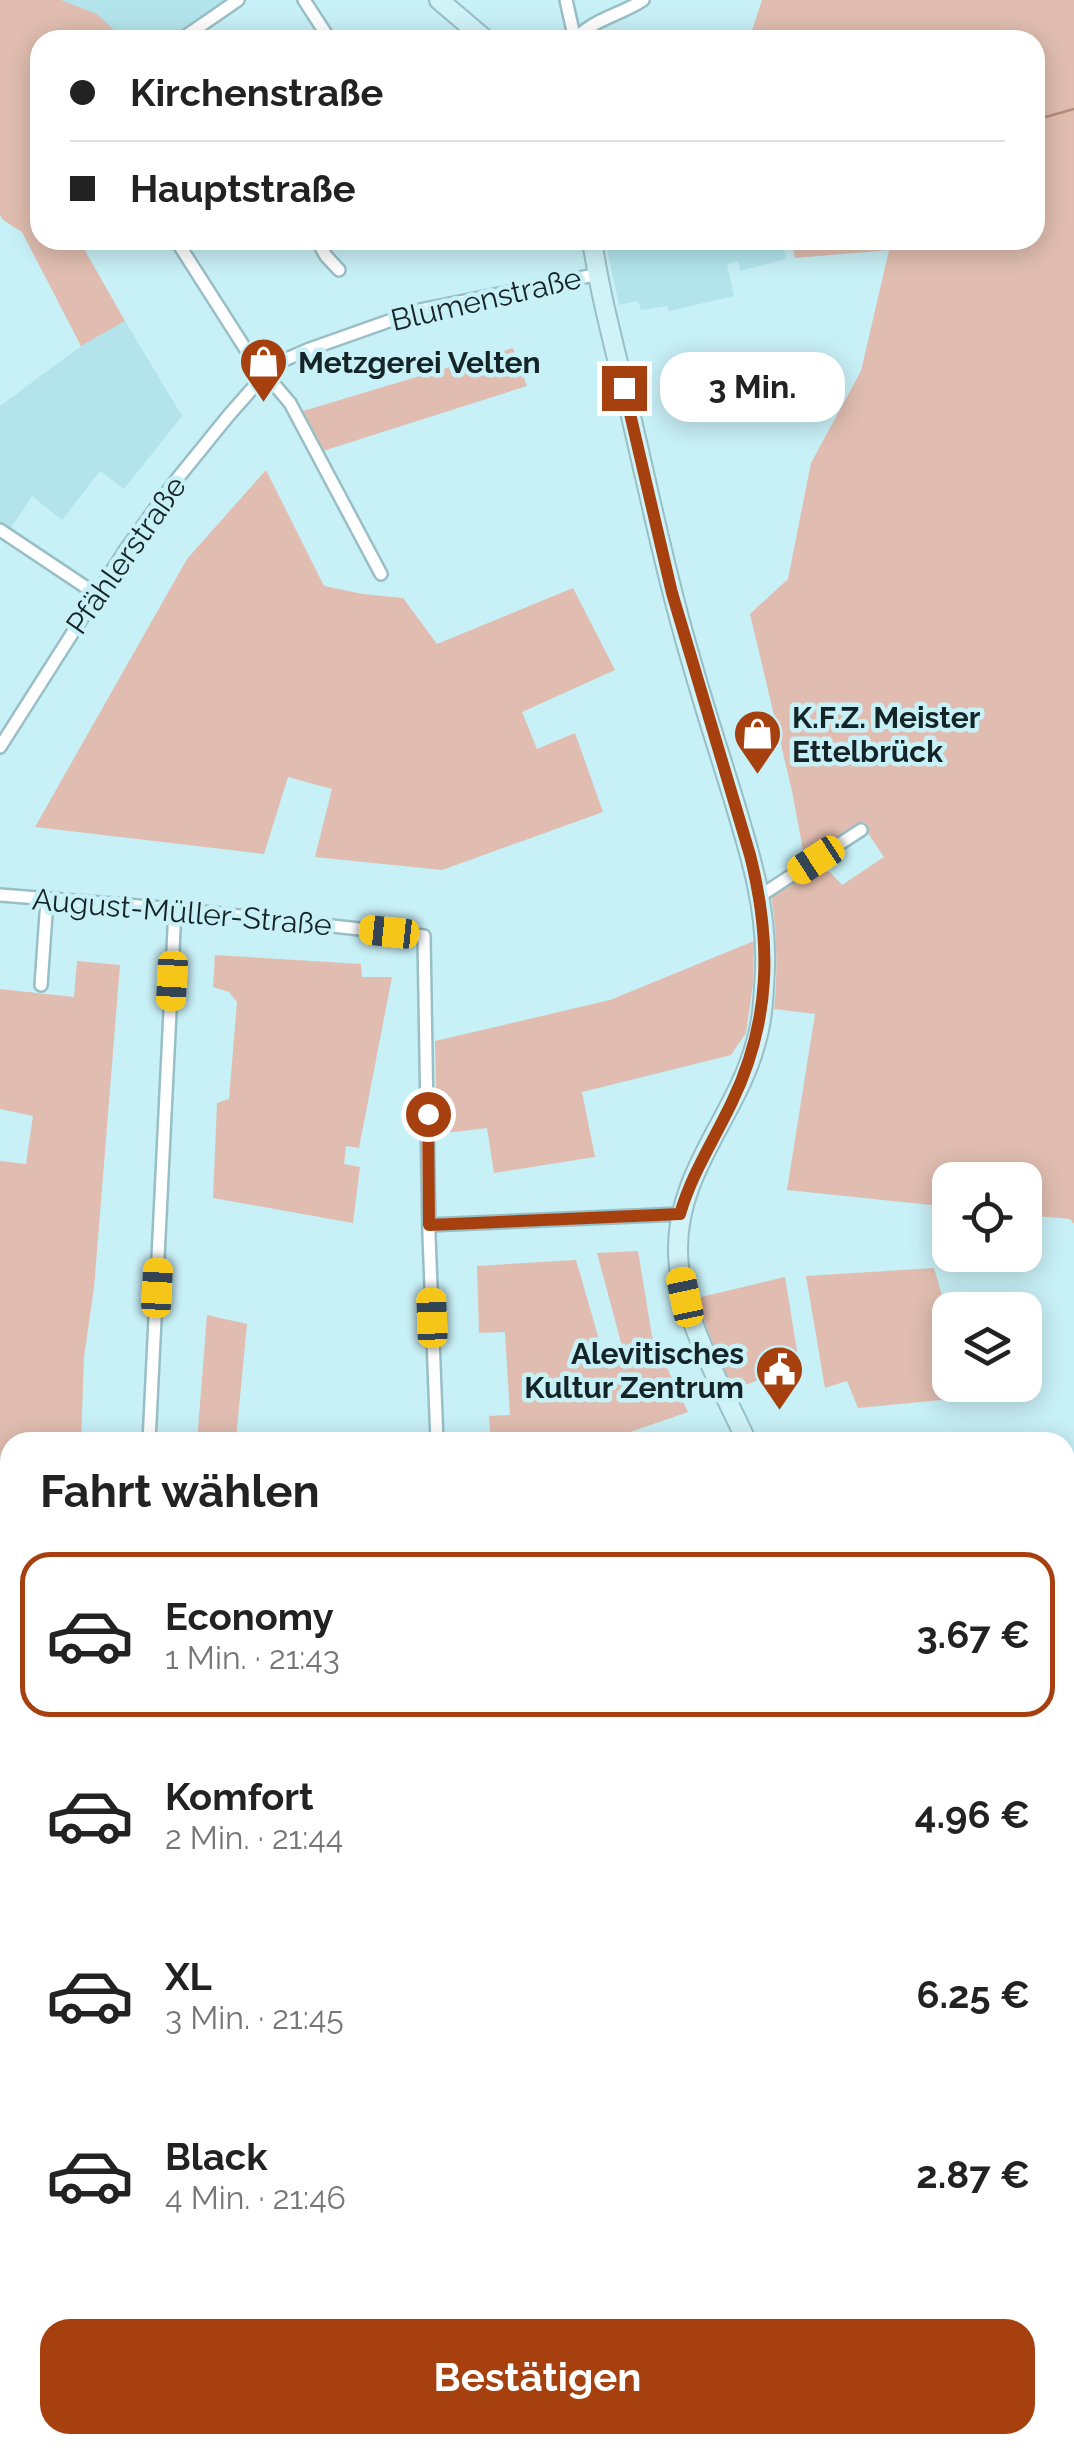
<!DOCTYPE html>
<html lang="de">
<head>
<meta charset="utf-8">
<style>
  body { margin:0; font-family:Raleway,sans-serif; background:#f2f2f2; color:#222; height:100vh; display:flex; flex-direction:column; font-size:38px; white-space:nowrap }
  * { box-sizing:border-box; margin:0 }
  p { font-size:32px; color:#767676 }
  .icon { flex:none; width:55px; height:55px; fill:none; stroke:currentColor; stroke-width:2; stroke-linecap:round; stroke-linejoin:round }
  .map { position:relative; flex:1; overflow:hidden }
  .drawer { position:absolute; left:0px; top:1432px; width:1075px; height:1022px; display:flex; flex-direction:column; background:#fff; border-radius:30px 30px 0 0; box-shadow:0 5px 25px #0003 }
  .drawer>* { flex:none }
  .banner { position:absolute; left:30px; top:30px; width:1015px; height:220px; border-radius:30px; box-shadow:0 5px 25px #0003; display:grid; align-content:center; height:220px; padding:0 40px; background:#fff }
  .controls { position:absolute; left:932px; top:1162px; display:grid; gap:20px }
  .controls a { display:grid; place-items:center; width:110px; height:110px; border-radius:20px; background:#fff; box-shadow:0 5px 25px #0003; font-size:50px }
  .end { position:absolute; width:45px; height:45px; margin:-22px; border:12px solid #a6410f; background:#fff; box-shadow:0 0 0 5px #fff }
  .from { border-radius:50% }
  .bubble { position:absolute; height:70px; border-radius:30px; background:#fff; box-shadow:0 5px 25px #0003; font-size:32px; font-weight:700; line-height:70px; text-align:center }
  .car { position:absolute; width:30px; height:60px; margin:-30px -15px; border-radius:12px; box-shadow:0 0 8px 2px #0007; background:linear-gradient(#f5c518 24%,#345 0 40%,#f5c518 0 76%,#345 0 86%,#f5c518 0) }
  .banner b { display:flex; align-items:center; gap:35px; height:95px; font-size:38px }
  .banner b+b { border-top:2px solid #e0e0e0 }
  .banner i { width:25px; height:25px; background:#222 }
  ul { padding:0; list-style:none }
  li { display:flex; align-items:center; gap:30px; height:165px; margin:0 20px 15px; padding:0 20px; border:5px solid transparent; border-radius:30px }
  li div { flex:1 }
  li b { display:block; font-size:38px }
  li em { font-style:normal; font-weight:700 }
  li.current { border-color:#a6410f }
  li>.icon { width:90px; height:90px; stroke-width:1.5 }
  h2 { padding:0 40px; font-size:45px; line-height:120px }
  .button { display:flex; gap:20px; margin-top:auto; padding:20px 40px }
  .button a { flex:1; height:115px; border-radius:30px; background:#a6410f; color:#fff; font-size:40px; font-weight:700; line-height:115px; text-align:center }
  .map>svg:first-child { display:block }
  .built { fill:#b3e4ec }
  .green { fill:#e0bdb0 }
  .lines { fill:none; stroke-linecap:round; stroke-linejoin:round }
  .stream { stroke:#b48b7b; stroke-width:2.5 }
  .minor-casing { stroke:#99bfc6; stroke-width:16 }
  .secondary-casing { stroke:#99bfc6; stroke-width:22 }
  .minor { stroke:#fff; stroke-width:11 }
  .secondary { stroke:#d0f3f8; stroke-width:18 }
  .route { stroke:#a6410f; stroke-width:12 }
  .labels { text-anchor:middle; dominant-baseline:central; stroke-width:9; stroke-linejoin:round; paint-order:stroke }
  .street-label { font-size:30px; fill:#152426; stroke:#c8f0f7 }
  .poi-label { font-size:30px; font-weight:bold; fill:#152426; stroke:#c8f0f7; text-anchor:start }
</style>
</head>
<body>
<div class="map">
<svg width="1074" height="2453" viewBox="0 0 1074 2453">
  <rect width="100%" height="100%" fill="#c8f0f7"/>
  <g class="built">
    <path d="M61,0h163l-55,40h-44l-28,-26z"/>
    <path d="M605,240h176l5,19 -46,12 -2,-10 -11,3 7,32 -65,15 -2,-5 -26,4 -3,-9 -19,4z"/>
    <path d="M125,321l57,95 -58,73 -24,-18 -38,49 -30,-24 -25,38 -7,-6v-122l81,-60z"/>
  </g>
  <g class="green">
    <path d="M0,0h61l36,14 28,26h-85v63l-7,4v53l7,13v67h39l46,81 -44,25 -59,-114 -19,-12 -3,-5z"/>
    <path d="M762,0h312v1224l-4,-5 -45,-4v-35h-75v27l-163,-17 28,-176 -41,-5c4,-40 3,-75 -3,-115l39,-25 20,3 12,13 42,-28 -23,-34 -56,38 -13,-70 -42,-177 38,-35 23,-116 50,-92 28,-121 -94,8 -4,-18h244v-200h-286z"/>
    <path d="M513,348l14,38 -204,65 -20,-40z"/>
    <path d="M266,470l58,116 39,8 40,4 34,46 136,-56 42,82 -93,42 15,37 38,-16 28,79 -161,58 -127,-13 17,-68 -44,-12 -24,77 -229,-27 152,-268z"/>
    <path d="M754,941l-1,43 -7,49 -15,22 -149,37 13,65 -101,16 -7,-45 -50,6 -2,-93 175,-41z"/>
    <path d="M215,955l146,9 1,13h30l-33,171 -13,-2 -2,18 16,3 -7,56 -140,-25 4,-95 12,-4 8,-97 -8,-10 -16,-5z"/>
    <path d="M77,961l43,4 -26,323 -10,69 -3,85h-71v145l-10,-4v-422l26,3 7,-48 -33,-7v-120l74,8z"/>
    <path d="M638,1251l14,85 36,76 -58,20 3,10h-142l-2,-26 21,-1 -5,-83 -26,1 -2,-67 99,-6 27,93 19,-7 -25,-93z"/>
    <path d="M934,1268l16,55v62h18l4,12 -114,11 -11,-27 -22,7 -19,-112z"/>
    <path d="M785,1277l14,86 -65,27 -23,-49 -14,-43z"/>
    <path d="M207,1315l40,9 -11,115 16,3h-55z"/>
    <path d="M0,2231l10,6v208h228l7,8h-245z"/>
    <path d="M248,2445h131l8,8h-132z"/>
  </g>
  <g class="lines">
    <path class="stream" d="M1035,120l39,-11"/>
    <defs>
      <g id="minor">
        <path d="M304,0l26,40"/>
        <path d="M566,0l9,40c15,-20 48,-26 68,-40"/>
        <path d="M180,40l58,-40"/>
        <path d="M176,240l74,116 40,47 91,171"/>
        <path d="M317,240l9,16 13,14"/>
        <path d="M0,530l96,64"/>
        <path d="M0,747l124,-195 49,-68 56,-69 44,-50 34,-15 113,-40 179,-36"/>
        <path d="M0,895l175,14 249,27 5,299 8,207"/>
        <path d="M760,896l101,-66"/>
        <path d="M41,985l6,-85"/>
        <path d="M429,1225l252,-11"/>
        <path d="M149,1442l26,-533"/>
        <path d="M0,1645l10,3"/>
        <path d="M1065,1670l9,-17"/>
        <path d="M0,1708l10,-2"/>
        <path d="M1065,1728l9,2"/>
        <path d="M0,1791l10,1"/>
        <path d="M1065,2318l9,1"/>
        <path d="M635,2453l5,-8"/>
      </g>
      <g id="secondary">
        <path d="M439,0l47,40"/>
        <path d="M592,240c9,62 27,123 41,185 19,81 36,162 60,242 13,46 28,91 42,137 16,53 32,106 30,163 -1,24 -2,52 -9,75 -19,73 -80,130 -78,210 1,61 44,135 69,190"/>
        <path d="M1065,2433l8,20"/>
      </g>
    </defs>
    <use href="#minor" class="minor-casing"/>
    <use href="#secondary" class="secondary-casing"/>
    <use href="#minor" class="minor"/>
    <use href="#secondary" class="secondary"/>
  </g>
  <g class="lines">
    <path class="route" d="M428,1114l1,111 251,-11c12,-41 34,-74 52,-112 39,-81 40,-160 18,-247l-78,-262 -48,-205"/>
  </g>
  <defs>
    <symbol id="shop-pin" viewBox="-11 -11 22 30"><path d="M0 17L-7.5 6A9.5 9.5 0 1 1 7.5 6Z" fill="#a6410f" stroke="#c8f0f7"/><path d="M-5-2.5h2.3a2.7 3.5 0 0 1 5.4 0H5L5.5 6h-11ZM-1.5-2.5h3a1.5 2.3 0 0 0-3 0Z" fill="#fff"/></symbol>
    <symbol id="civic-pin" viewBox="-11 -11 22 30"><path d="M0 17L-7.5 6A9.5 9.5 0 1 1 7.5 6Z" fill="#a6410f" stroke="#c8f0f7"/><path d="M-.6-6.5H3V-4.5H.6V-3L4-1V1h2V6H-6V1h2V-1L-.6-3ZM-1.2 2.5V6h2.4V2.5Z" fill="#fff"/></symbol>
  </defs>
  <g fill-rule="evenodd">
    <use href="#shop-pin" x="236" y="334" width="55" height="75"/>
    <use href="#shop-pin" x="730" y="706" width="55" height="75"/>
    <use href="#civic-pin" x="752" y="1342" width="55" height="75"/>
  </g>
  <g class="labels">
    <g class="street-label">
      <text transform="translate(486 299) rotate(-13)">Blumenstraße</text>
      <text transform="translate(126 555) rotate(-55)">Pfählerstraße</text>
      <text transform="translate(182 912) rotate(5)">August-Müller-Straße</text>
    </g>
    <g class="poi-label">
      <text x="298" y="362">Metzgerei Velten</text>
      <text x="792" y="717">K.F.Z. Meister<tspan x="792" dy="34">Ettelbrück</tspan></text>
      <text x="744" y="1353" text-anchor="end">Alevitisches<tspan x="744" dy="34">Kultur Zentrum</tspan></text>
    </g>
  </g>
</svg>
<div class="controls">
<a><svg class="icon" aria-label="locate" viewBox="0 0 24 24"><circle cx="12" cy="12" r="6"/><path d="M12 2v4M12 18v4M2 12h4M18 12h4"/></svg></a>
<a><svg class="icon" aria-label="layers" viewBox="0 0 24 24"><path d="M12 4l9 5-9 5-9-5zM3 14l9 5 9-5"/></svg></a>
</div>
<i class="end from" style="left:428px;top:1114px"></i>
<i class="end" style="left:624px;top:388px"></i>
<div class="bubble" style="left:660px;top:352px;width:185px">3 Min.</div>
<i class="car" style="left:816px;top:860px;rotate:237deg"></i>
<i class="car" style="left:389px;top:932px;rotate:276deg"></i>
<i class="car" style="left:172px;top:981px;rotate:183deg"></i>
<i class="car" style="left:157px;top:1288px;rotate:3deg"></i>
<i class="car" style="left:685px;top:1297px;rotate:348deg"></i>
<i class="car" style="left:432px;top:1318px;rotate:358deg"></i>
<div class="banner">
<b><i class="from"></i>Kirchenstraße</b>
<b><i></i>Hauptstraße</b>
</div>
<section class="drawer">
<h2>Fahrt wählen</h2>
<ul>
<li class="current"><svg class="icon" aria-label="car" viewBox="0 0 24 24"><path d="M5 17H2v-5l4-1 3-4h7l3 4 3 1v5h-3M9 17h6M6 11h13"/><circle cx="7" cy="17" r="2"/><circle cx="17" cy="17" r="2"/></svg><div><b>Economy</b><p>1 Min. · 21:43</p></div><em>3.67 €</em></li>
<li><svg class="icon" aria-label="car" viewBox="0 0 24 24"><path d="M5 17H2v-5l4-1 3-4h7l3 4 3 1v5h-3M9 17h6M6 11h13"/><circle cx="7" cy="17" r="2"/><circle cx="17" cy="17" r="2"/></svg><div><b>Komfort</b><p>2 Min. · 21:44</p></div><em>4.96 €</em></li>
<li><svg class="icon" aria-label="car" viewBox="0 0 24 24"><path d="M5 17H2v-5l4-1 3-4h7l3 4 3 1v5h-3M9 17h6M6 11h13"/><circle cx="7" cy="17" r="2"/><circle cx="17" cy="17" r="2"/></svg><div><b>XL</b><p>3 Min. · 21:45</p></div><em>6.25 €</em></li>
<li><svg class="icon" aria-label="car" viewBox="0 0 24 24"><path d="M5 17H2v-5l4-1 3-4h7l3 4 3 1v5h-3M9 17h6M6 11h13"/><circle cx="7" cy="17" r="2"/><circle cx="17" cy="17" r="2"/></svg><div><b>Black</b><p>4 Min. · 21:46</p></div><em>2.87 €</em></li>
</ul>
<div class="button"><a>Bestätigen</a></div>
</section>
</div>
</body>
</html>
